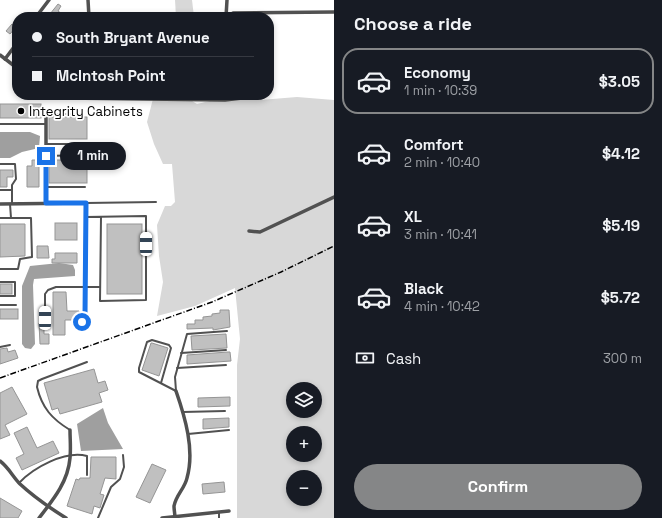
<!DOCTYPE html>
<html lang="en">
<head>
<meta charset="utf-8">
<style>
  body { margin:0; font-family:"Space Grotesk",sans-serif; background:#20242c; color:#f1f3f6; height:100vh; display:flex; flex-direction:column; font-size:15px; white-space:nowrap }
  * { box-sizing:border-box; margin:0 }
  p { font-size:13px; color:#9ea1a6 }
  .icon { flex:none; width:22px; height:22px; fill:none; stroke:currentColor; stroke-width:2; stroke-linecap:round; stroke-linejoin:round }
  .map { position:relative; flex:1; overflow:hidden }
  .drawer { display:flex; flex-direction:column; background:#171b24; width:328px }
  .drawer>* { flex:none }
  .hud { position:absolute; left:12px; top:12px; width:262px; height:88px; border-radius:16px; box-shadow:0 2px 6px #0003; display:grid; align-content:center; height:88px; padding:0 20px; background:#171b24 }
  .buttons { position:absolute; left:286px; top:382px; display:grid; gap:8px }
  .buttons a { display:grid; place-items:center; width:36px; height:36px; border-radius:50%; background:#171b24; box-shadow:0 2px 6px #0003; font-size:20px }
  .end { position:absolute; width:18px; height:18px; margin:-9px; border:5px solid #1a73e8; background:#fff; box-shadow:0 0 0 2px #fff }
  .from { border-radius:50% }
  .bubble { position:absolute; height:28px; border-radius:14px; background:#171b24; box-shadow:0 2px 6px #0003; font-size:13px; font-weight:700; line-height:28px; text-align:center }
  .car { position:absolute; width:12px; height:24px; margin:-12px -6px; border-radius:5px; box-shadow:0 0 3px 1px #0007; background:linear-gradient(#fff 24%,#345 0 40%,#fff 0 76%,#345 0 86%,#fff 0) }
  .hud b { display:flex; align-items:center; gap:14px; height:38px; font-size:15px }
  .hud b+b { border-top:1px solid #363941 }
  .hud i { width:10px; height:10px; background:#f1f3f6 }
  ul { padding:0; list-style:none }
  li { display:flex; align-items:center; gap:12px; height:66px; margin:0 8px 6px; padding:0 12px; border:2px solid transparent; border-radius:16px }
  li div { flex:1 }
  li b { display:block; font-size:15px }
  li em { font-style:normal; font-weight:700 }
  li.active { border-color:#858687 }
  li>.icon { width:36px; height:36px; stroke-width:1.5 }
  h2 { padding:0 20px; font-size:18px; line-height:48px }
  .pay { display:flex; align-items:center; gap:10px; height:44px; padding:0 20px; font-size:15px }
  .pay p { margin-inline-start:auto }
  .action { display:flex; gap:8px; margin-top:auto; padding:8px 20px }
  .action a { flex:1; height:46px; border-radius:24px; background:#858687; color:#fff; font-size:16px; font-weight:700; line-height:46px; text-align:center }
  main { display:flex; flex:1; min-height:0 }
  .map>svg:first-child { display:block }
  .green { fill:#d8d8d8; fill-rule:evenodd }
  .water { fill:#9f9f9f }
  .building { fill:#c0c0c0; stroke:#959595 }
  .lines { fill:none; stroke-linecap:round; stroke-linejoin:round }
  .lane { stroke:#515151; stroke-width:2 }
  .street { stroke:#515151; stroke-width:3.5 }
  .rail { stroke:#000; stroke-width:1.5; stroke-dasharray:6 2 1 2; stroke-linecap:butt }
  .route { stroke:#1a73e8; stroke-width:5 }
  .poi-dot { fill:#000; stroke:#fff; stroke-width:1.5 }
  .labels { text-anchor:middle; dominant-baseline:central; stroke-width:3.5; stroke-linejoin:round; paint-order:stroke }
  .poi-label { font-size:13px; fill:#000; stroke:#fff; text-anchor:start }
</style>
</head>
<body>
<main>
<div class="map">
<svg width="334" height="518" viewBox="0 0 334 518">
  <rect width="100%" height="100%" fill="#fff"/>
  <g class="green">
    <path d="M175,0h17l2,17h-18z"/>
    <path d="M154,95h28l15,9 25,-6 13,-1 25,3 37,-3 37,3v418h-97v-153l3,-26 -5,-51 -40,18 -38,10 6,-34 -4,-26 -2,-31 8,-19h6l4,-4 -3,-38h-9l-9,-20 -7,-22zM293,389h22v22h-22zM293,433h22v22h-22zM293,477h22v22h-22z"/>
  </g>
  <g class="water">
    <path d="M0,132h30l10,4 -1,12 -17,4 -12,6h-10z"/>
    <path d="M59,263l14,2 2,5v6l-41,3 -1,6 2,59 -4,5 -6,-1 -3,-4v-58l8,-20z"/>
    <path d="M103,408l5,15 15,26 -42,2 -4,-27z"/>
  </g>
  <g class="building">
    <path d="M58,4l3,2 -3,5 4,3 -2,3h-6l-4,-3z"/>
    <path d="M12,24l4,3 -6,7 -4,-3z"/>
    <rect x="0" y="104" width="41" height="14"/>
    <rect x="49" y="117" width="38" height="22"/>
    <path d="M32,160h7v27h-12v-21h5z"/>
    <rect x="49" y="160" width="38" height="23"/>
    <path d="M0,170h13v7h-6v10h-7z"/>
    <rect x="55" y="223" width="22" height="17"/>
    <path d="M0,224h25v32l-25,1z"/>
    <rect x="107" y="224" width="35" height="70"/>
    <path d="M37,246h11l1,12h-12z"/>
    <path d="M55,253h22v10h-25v-4h3z"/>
    <rect x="0" y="284" width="12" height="10"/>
    <path d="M53,292h13l1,19h12v9h-14v15h-12z"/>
    <rect x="0" y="309" width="18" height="10"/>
    <path d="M220,310h9l1,17 -17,3v-2l-26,1v-5h8v-4h8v-3l9,-1v-2l8,-1z"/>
    <path d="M39,323h5v11h5v10h-9z"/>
    <path d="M226,334l1,14 -35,2 -1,-14z"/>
    <path d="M151,343h1l16,5 -9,28 -17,-6z"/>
    <path d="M7,348l1,4 7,-2 3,8 -18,6v-15z"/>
    <path d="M228,352h2l1,9 -44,3v-9z"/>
    <path d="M94,369l4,14 7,-2 3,9 -9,3 3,9 -42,12 -2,-6 -6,2 -8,-27z"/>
    <path d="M12,387l15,27 -22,11 5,10 -10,4v-46z"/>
    <path d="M230,397v9l-32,1v-9z"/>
    <path d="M229,418v9l-26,2v-10z"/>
    <path d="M27,427l10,21 16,-7 6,12 -37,17 -6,-12 8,-4 -10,-21z"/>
    <path d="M91,457h25v22l-11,-1 -5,16 4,1 -4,13 -6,-2 -2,8 -25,-8 9,-27 3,1 1,-2h10z"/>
    <path d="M152,464l14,6 -16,33 -14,-6z"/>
    <path d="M224,482l1,10 -22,2 -1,-10z"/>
    <path d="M0,498l22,13 -4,7h-18z"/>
  </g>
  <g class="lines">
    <g class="lane">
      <path d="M47,114h34"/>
      <path d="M0,124h46"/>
      <path d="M47,144h34"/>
      <path d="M47,156l35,-1"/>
      <path d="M0,164h15l1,15 -4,6v18"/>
      <path d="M47,187h38"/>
      <path d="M0,190h12"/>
      <path d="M86,203l70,-1"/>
      <path d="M10,204l1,14"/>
      <path d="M86,217l60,-1v84l-46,1 1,-84"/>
      <path d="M0,218h31l1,39 -12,2 -2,10h-18"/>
      <path d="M0,282h15v14h-15"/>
      <path d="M0,305h16"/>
      <path d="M45,318v-24l3,-4 8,-3h44"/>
      <path d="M76,325l9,-5v-6"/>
      <path d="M0,347l10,-2"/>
      <path d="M181,353l45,-3"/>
      <path d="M177,368l49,-3"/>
      <path d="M161,383l10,-35 -2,-3 -17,-5 -5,2 -8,26v4l37,19"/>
      <path d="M176,391l-1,-14 12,-43 40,-3"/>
      <path d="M183,412l42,-1"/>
      <path d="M70,430c-18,-11 -28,-22 -33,-43l1,-6 4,-2 45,-17"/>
      <path d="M188,434l41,-4"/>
      <path d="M19,483c14,-15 46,-33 68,-27v19"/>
      <path d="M219,512v6"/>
      <path d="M98,518l13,-31 9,-8 4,-12 -1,-12"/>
    </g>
    <g class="street">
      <path d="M88,0l1,17"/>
      <path d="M233,13l101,-1"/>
      <path d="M36,17l13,-17"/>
      <path d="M226,17l1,-17"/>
      <path d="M0,55l17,13"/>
      <path d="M5,59l12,-16"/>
      <path d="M55,95l11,3 159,2 17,-2 11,-3"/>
      <path d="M259,95h5"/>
      <path d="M46,111v92"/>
      <path d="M0,204l86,-1 -1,111"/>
      <path d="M249,231l11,1 74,-35"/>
      <path d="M0,461c9,7 13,16 20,23 14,13 30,24 46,34"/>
      <path d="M39,518c14,-18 29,-36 31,-60 1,-10 0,-19 0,-28"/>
      <path d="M162,518l67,-7"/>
      <path d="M175,518c0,-4 -1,-8 -1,-12 2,-11 11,-18 13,-28 8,-28 -2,-61 -11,-87"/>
    </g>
    <path class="rail" d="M0,378l212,-76 69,-30 53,-26"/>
  </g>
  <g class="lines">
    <path class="route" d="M46,156v47h40l-1,113v4l-3,2"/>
  </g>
  <circle class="poi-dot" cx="21" cy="111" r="4"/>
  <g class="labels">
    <g class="poi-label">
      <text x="29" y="111">Integrity Cabinets</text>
    </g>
  </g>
</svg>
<div class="buttons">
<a><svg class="icon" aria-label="layers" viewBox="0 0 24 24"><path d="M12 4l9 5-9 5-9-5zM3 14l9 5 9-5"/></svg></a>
<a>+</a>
<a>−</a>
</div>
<i class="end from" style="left:82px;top:322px"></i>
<i class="end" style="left:46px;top:156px"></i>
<div class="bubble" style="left:60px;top:142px;width:66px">1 min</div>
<i class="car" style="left:146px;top:244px;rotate:0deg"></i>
<i class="car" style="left:45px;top:318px;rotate:0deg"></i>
<div class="hud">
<b><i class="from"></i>South Bryant Avenue</b>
<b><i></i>McIntosh Point</b>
</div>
</div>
<section class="drawer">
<h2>Choose a ride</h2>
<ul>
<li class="active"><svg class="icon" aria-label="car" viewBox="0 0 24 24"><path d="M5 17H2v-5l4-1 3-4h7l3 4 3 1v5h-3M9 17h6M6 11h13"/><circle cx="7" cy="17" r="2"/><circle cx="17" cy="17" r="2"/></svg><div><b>Economy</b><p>1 min · 10:39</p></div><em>$3.05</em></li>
<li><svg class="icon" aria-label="car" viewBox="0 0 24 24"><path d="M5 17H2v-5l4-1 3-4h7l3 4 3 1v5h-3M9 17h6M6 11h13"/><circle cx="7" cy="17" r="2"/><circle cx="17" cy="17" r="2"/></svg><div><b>Comfort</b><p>2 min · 10:40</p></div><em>$4.12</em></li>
<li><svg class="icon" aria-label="car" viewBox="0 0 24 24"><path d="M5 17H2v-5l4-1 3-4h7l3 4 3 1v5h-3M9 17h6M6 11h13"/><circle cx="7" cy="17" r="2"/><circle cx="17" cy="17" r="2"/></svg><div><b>XL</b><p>3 min · 10:41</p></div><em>$5.19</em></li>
<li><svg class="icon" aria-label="car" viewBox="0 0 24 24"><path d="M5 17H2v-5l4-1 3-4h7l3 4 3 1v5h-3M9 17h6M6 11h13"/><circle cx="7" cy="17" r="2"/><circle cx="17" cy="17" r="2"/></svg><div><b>Black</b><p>4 min · 10:42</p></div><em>$5.72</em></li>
</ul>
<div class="pay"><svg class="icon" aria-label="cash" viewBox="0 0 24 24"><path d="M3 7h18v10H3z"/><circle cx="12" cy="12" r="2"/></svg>Cash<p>300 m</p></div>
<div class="action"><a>Confirm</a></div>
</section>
</main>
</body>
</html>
